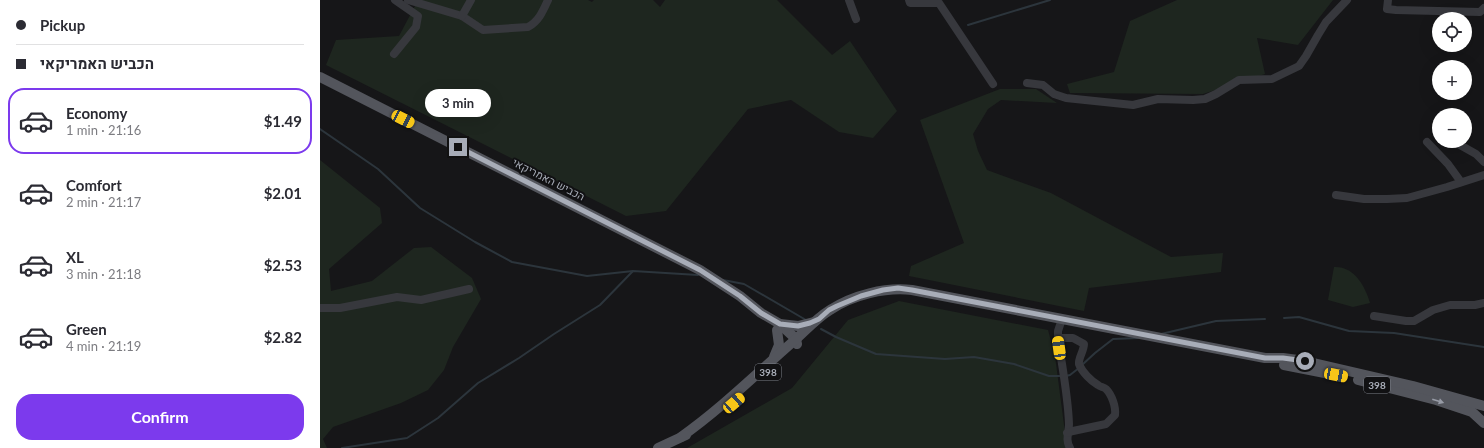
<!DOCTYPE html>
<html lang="en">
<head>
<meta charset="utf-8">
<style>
  body { margin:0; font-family:Lato,Heebo,sans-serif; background:#f7f7f7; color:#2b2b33; height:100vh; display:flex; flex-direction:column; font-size:15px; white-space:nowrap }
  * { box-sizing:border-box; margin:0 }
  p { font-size:13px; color:#7c7c81 }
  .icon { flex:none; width:22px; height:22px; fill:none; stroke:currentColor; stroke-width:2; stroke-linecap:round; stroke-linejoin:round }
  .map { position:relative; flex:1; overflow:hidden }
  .side { display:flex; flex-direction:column; background:#fff; width:320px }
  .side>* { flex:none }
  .hud { display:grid; align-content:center; height:88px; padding:0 16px; background:#fff }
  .tools { position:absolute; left:1112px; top:12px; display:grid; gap:8px }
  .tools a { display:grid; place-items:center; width:40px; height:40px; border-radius:50%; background:#fff; box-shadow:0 4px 16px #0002; font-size:20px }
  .end { position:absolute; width:18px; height:18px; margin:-9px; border:5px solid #a8adb8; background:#111; box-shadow:0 0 0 2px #111 }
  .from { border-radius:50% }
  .bubble { position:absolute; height:28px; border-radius:14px; background:#fff; box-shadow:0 4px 16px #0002; font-size:13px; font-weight:700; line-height:28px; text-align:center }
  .car { position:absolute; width:12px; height:24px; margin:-12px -6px; border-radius:5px; box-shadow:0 0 3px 1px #0007; background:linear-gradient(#f5c518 24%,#345 0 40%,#f5c518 0 76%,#345 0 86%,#f5c518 0) }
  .hud b { display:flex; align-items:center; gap:14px; height:38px; font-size:15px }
  .hud b+b { border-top:1px solid #e1e1e2 }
  .hud i { width:10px; height:10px; background:#2b2b33 }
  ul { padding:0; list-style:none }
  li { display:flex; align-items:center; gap:12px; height:66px; margin:0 8px 6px; padding:0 8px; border:2px solid transparent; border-radius:16px }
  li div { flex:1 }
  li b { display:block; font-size:15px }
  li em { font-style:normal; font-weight:700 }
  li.selected { border-color:#7c3aed }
  li>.icon { width:36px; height:36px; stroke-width:1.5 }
  .action { display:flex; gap:8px; margin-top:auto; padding:8px 16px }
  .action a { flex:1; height:46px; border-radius:16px; background:#7c3aed; color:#fff; font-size:16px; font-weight:700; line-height:46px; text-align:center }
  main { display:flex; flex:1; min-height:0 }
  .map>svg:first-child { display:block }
  .green { fill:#1e261f }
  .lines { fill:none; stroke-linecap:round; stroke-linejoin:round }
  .stream { stroke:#2c353c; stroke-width:2 }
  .minor { stroke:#37383d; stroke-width:8 }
  .major { stroke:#53555c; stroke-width:10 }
  .oneway { fill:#979ba6 }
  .route { stroke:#a8adb8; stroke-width:5 }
  .labels { text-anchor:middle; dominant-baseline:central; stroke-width:4; stroke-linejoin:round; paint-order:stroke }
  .shield { fill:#111113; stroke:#7b7e86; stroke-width:1 }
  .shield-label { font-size:10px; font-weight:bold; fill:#a8adb8 }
  .street-label { font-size:11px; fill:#a8adb8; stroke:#111113 }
</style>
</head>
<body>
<main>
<section class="side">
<div class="hud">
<b><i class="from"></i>Pickup</b>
<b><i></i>הכביש האמריקאי</b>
</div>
<ul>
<li class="selected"><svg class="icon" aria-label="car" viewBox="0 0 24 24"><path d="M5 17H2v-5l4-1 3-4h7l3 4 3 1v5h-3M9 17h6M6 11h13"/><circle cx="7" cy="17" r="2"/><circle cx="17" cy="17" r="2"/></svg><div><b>Economy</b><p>1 min · 21:16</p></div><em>$1.49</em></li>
<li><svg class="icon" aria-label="car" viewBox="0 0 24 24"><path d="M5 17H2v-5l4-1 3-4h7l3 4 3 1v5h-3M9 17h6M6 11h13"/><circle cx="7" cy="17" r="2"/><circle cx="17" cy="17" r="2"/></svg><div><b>Comfort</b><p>2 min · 21:17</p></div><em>$2.01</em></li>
<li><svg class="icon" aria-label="car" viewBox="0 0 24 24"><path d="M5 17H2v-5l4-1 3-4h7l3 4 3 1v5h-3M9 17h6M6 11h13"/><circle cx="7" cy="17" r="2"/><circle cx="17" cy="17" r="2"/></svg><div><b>XL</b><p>3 min · 21:18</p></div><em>$2.53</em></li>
<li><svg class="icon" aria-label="car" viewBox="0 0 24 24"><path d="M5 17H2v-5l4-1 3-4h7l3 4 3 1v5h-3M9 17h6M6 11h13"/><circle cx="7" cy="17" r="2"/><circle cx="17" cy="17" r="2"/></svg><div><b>Green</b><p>4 min · 21:19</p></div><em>$2.82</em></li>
</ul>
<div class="action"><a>Confirm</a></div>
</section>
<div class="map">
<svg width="1164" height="448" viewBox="0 0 1164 448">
  <rect width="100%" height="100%" fill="#161618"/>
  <g class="green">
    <path d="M90,0h178l4,2 2,-2h59l7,7 5,-7h112l55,55 18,-14 47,70 -24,27 -34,-6 -48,-32 -43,9 -82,102 -40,5 -300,-151 10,-25 63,-4 17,-32z"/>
    <path d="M857,0h156l-35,45 -41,-7 8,36 -62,20 -133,-1 -3,-9 47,-12 16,-51z"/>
    <path d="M680,89h36l21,14 -56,-3 -13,9 -15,25 5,17 9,19 64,23 120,64 52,-4 -2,19 -132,16 -5,23 -175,-35 2,-10 53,-23 -44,-123z"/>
    <path d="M0,160l60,48 2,15 -53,46 2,22 41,-10 42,-33 17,-1 41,31 9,21 -28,48 -9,23 -16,20 -27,13 -68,24 -10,12 4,9h-7z"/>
    <path d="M1014,267c20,-1 31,19 36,36l-17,4 -25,-7z"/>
    <path d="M579,301l149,29 7,26 12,92h-380l105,-60 56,-68z"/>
  </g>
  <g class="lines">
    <g class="stream">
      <path d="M648,25l82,-25"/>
      <path d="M0,129l58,40 42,39 55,34 37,20 75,14 46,-5 65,4"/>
      <path d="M403,280l21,4 62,36"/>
      <path d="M964,318l15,-1 50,14 45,2 90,14"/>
      <path d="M501,329l15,8 40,17 69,5 29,-2 40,7 35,12h13"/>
      <path d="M841,334l55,-13 49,-2"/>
      <path d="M762,365l13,-12 18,-14 25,-1"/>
      <path d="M746,376l4,-1 9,-7"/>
      <path d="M22,448l65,-10 31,-20 40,-35 41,-25 35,-24 46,-29 33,-34"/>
    </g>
    <g class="minor">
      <path d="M88,0l54,16 21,14 45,-3c11,-6 15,-16 20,-27"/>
      <path d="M529,0l7,19"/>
      <path d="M589,0l1,3h29l54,81"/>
      <path d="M1068,0l-1,9 9,1 84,2 4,-4"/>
      <path d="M142,16l9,-16"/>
      <path d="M74,54l22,-27 2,-11 -23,-16"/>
      <path d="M707,83l16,2 11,9 12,4 67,7 25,-6 35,1 12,-1 11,-5 23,-14 33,-1 27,-13 7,-10 12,-21 8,-13 21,-22"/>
      <path d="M1107,142l21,22 13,18"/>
      <path d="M1140,145l16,9 8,8"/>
      <path d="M1016,195l28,4h23l20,-1 40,-11 37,-12"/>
      <path d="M0,308h20l57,-11 24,3 48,-11"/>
      <path d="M1054,316l32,5h8l19,-11 17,-5h25l9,-2"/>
      <path d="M742,319l-4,12v7c4,28 10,57 11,86 0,9 -4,15 1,24"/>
      <path d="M738,338h15l11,6c0,7 -6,14 -5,20 3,8 12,17 19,21 2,2 6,2 8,4 6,6 10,18 9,26l-9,9 -33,7 -6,2"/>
    </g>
    <g class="major">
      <path d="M0,77l380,193 40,26 21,17 19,11 16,15 1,5"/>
      <path d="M460,324l18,2 16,-4"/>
      <path d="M454,357l5,-12 -2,-15"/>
      <path d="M964,365l51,10"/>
      <path d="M1038,380l78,20 36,12 12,11"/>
      <path d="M361,437c41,-29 76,-64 114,-97 11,-10 22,-22 35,-30 23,-15 55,-23 82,-20l353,68h18l22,3 108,25 71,20"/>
      <path d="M338,448l28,-13"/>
    </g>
  </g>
  <defs><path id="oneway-solid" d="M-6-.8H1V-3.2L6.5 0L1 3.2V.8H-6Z"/></defs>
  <use class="oneway" href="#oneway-solid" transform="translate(1118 401) rotate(17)"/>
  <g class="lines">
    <path class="route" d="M138,147l242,123 40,26 21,17 19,11 18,2 12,-3 9,-4 10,-9 8,-4 24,-10 22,-6 15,-2 14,2 353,68h18l22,3"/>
  </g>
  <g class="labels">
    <g class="shield">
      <rect x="435" y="364" width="26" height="16" rx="3"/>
      <rect x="1044" y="377" width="26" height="16" rx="3"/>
    </g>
    <g class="shield-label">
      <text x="448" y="372">398</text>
      <text x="1057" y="385">398</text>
    </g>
    <g class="street-label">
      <text transform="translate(229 179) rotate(27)">הכביש האמריקאי</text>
    </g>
  </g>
</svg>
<div class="tools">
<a><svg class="icon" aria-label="locate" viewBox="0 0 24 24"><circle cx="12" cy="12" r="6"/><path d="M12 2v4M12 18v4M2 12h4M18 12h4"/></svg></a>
<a>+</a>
<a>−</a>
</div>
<i class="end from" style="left:985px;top:361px"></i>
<i class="end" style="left:138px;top:147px"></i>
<div class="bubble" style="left:105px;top:89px;width:66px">3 min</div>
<i class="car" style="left:83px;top:119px;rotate:117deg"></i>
<i class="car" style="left:739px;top:348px;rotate:352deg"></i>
<i class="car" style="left:1016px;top:375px;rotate:101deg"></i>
<i class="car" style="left:414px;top:403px;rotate:49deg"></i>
</div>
</main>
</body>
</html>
